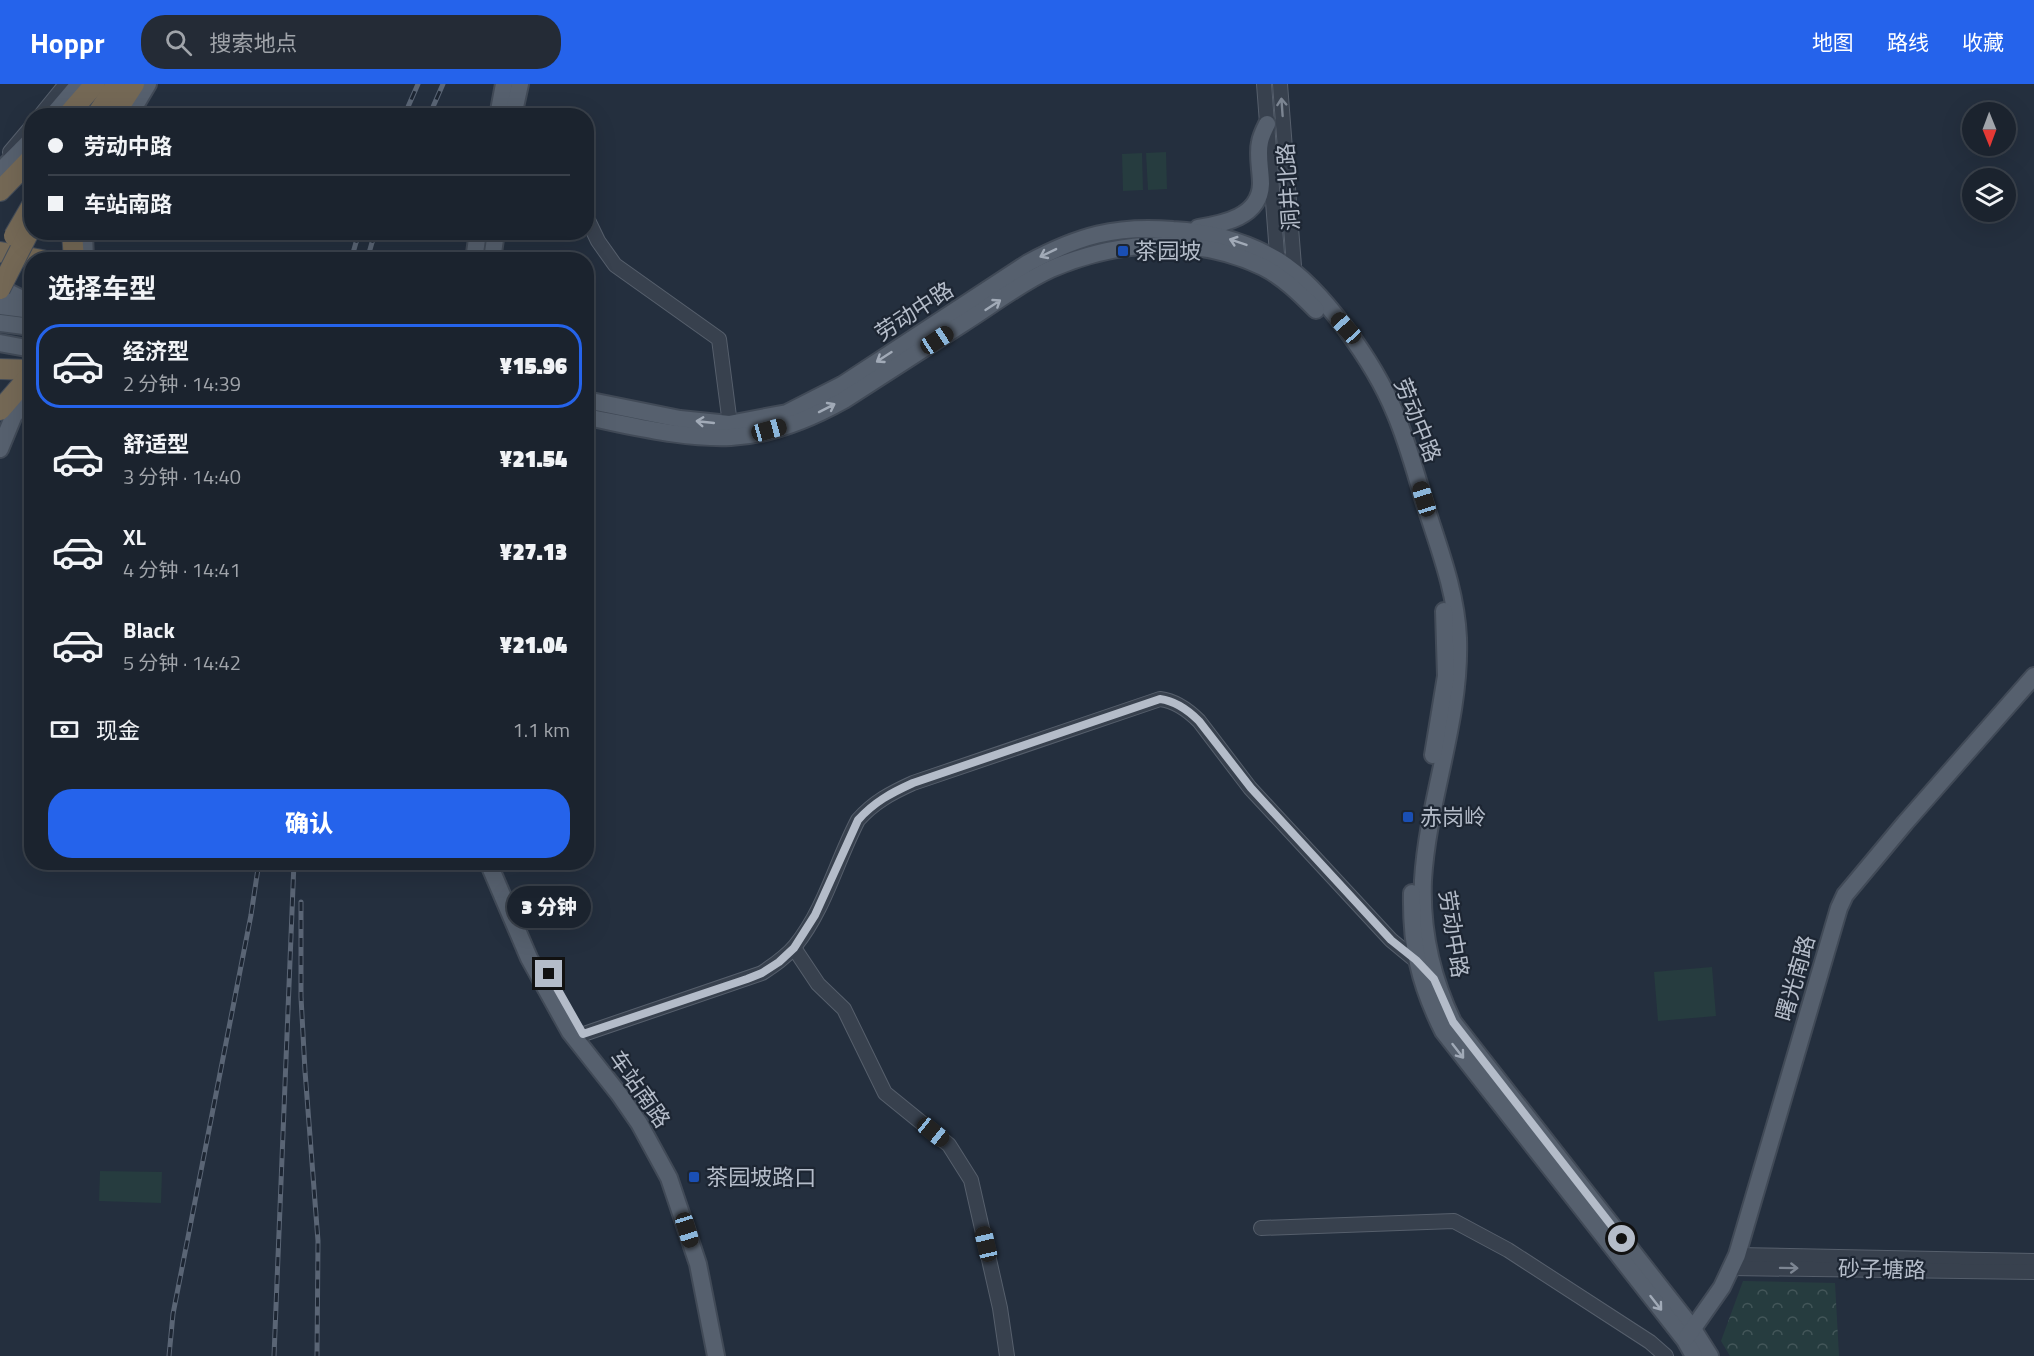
<!DOCTYPE html>
<html lang="zh">
<head>
<meta charset="utf-8">
<style>
  body { margin:0; font-family:"Titillium Web","Noto Sans SC",sans-serif; background:#242b36; color:#f1f3f6; height:100vh; display:flex; flex-direction:column; font-size:22px; white-space:nowrap }
  * { box-sizing:border-box; margin:0 }
  p { font-size:20px; color:#a0a4aa }
  .icon { flex:none; width:33px; height:33px; fill:none; stroke:currentColor; stroke-width:2; stroke-linecap:round; stroke-linejoin:round }
  .map { position:relative; flex:1; overflow:hidden }
  .panel { position:absolute; left:24px; top:168px; width:570px; height:618px; display:flex; flex-direction:column; background:#1b232e; border-radius:24px; box-shadow:0 6px 24px #0002,0 0 0 2px #39404a }
  .panel>* { flex:none }
  .hud { position:absolute; left:24px; top:24px; width:570px; height:132px; border-radius:24px; box-shadow:0 6px 24px #0002,0 0 0 2px #39404a; display:grid; align-content:center; height:132px; padding:0 24px; background:#1b232e }
  .needle { width:39px; rotate:179deg }
  .fabs { position:absolute; left:1962px; top:18px; display:grid; gap:12px }
  .fabs a { display:grid; place-items:center; width:54px; height:54px; border-radius:50%; background:#1b232e; box-shadow:0 6px 24px #0002,0 0 0 2px #39404a; font-size:30px }
  .end { position:absolute; width:27px; height:27px; margin:-14px; border:8px solid #b4bcc9; background:#111; box-shadow:0 0 0 3px #111 }
  .from { border-radius:50% }
  .bubble { position:absolute; height:42px; border-radius:21px; background:#1b232e; box-shadow:0 6px 24px #0002,0 0 0 2px #39404a; font-size:20px; font-weight:800; line-height:42px; text-align:center }
  .car { position:absolute; width:18px; height:36px; margin:-18px -9px; border-radius:8px; box-shadow:0 0 4px 2px #0007; background:linear-gradient(#222 24%,#8ab4d8 0 40%,#222 0 76%,#8ab4d8 0 86%,#222 0) }
  .hud b { display:flex; align-items:center; gap:21px; height:57px; font-size:22px }
  .hud b+b { border-top:2px solid #39404a }
  .hud i { width:15px; height:15px; background:#f1f3f6 }
  ul { padding:0; list-style:none }
  li { display:flex; align-items:center; gap:18px; height:84px; margin:0 12px 9px; padding:0 12px; border:3px solid transparent; border-radius:24px }
  li div { flex:1 }
  li b { display:block; font-size:22px }
  li em { font-style:normal; font-weight:800 }
  li.active { border-color:#2563eb }
  li>.icon { width:54px; height:54px; stroke-width:1.5 }
  h2 { padding:0 24px; font-size:27px; line-height:72px }
  .pay { display:flex; align-items:center; gap:15px; height:66px; padding:0 24px; font-size:22px }
  .pay p { margin-inline-start:auto }
  .action { display:flex; gap:12px; margin-top:auto; padding:12px 24px }
  .action a { flex:1; height:69px; border-radius:24px; background:#2563eb; color:#fff; font-size:24px; font-weight:800; line-height:69px; text-align:center }
  header { display:flex; align-items:center; gap:36px; box-sizing:border-box; height:84px; padding:0 30px; background:#2563eb; color:#fff }
  header strong { font-size:28px }
  nav { display:flex; gap:33px; margin-inline-start:auto; font-size:21px }
  .search { width:420px; height:54px; background:#242b36; display:flex; align-items:center; gap:15px; box-sizing:border-box; padding:0 21px; border-radius:24px; color:#a0a4aa; font-size:22px }
  .map>svg:first-child { display:block }
  .green { fill:#263c3f }
  .park { fill:url(#park-crowns) }
  .lines { fill:none; stroke-linecap:round; stroke-linejoin:round }
  .minor-casing { stroke:#565f6c; stroke-width:16 }
  .major-casing { stroke:#414a57; stroke-width:20 }
  .highway-casing { stroke:#434c59; stroke-width:22 }
  .minor { stroke:#38414e; stroke-width:14 }
  .major { stroke:#56606e; stroke-width:16 }
  .highway { stroke:#746855; stroke-width:20 }
  .rail-casing { stroke:#5a6575; stroke-width:5 }
  .rail { stroke:#1d2633; stroke-width:3; stroke-dasharray:9; stroke-linecap:butt }
  .highway-bridge-casing { stroke:#434c59; stroke-width:22; stroke-linecap:butt }
  .highway-bridge { stroke:#746855; stroke-width:20 }
  .oneway { stroke:#7c8592 }
  .oneway2 { stroke:#a1aab7 }
  .route { stroke:#b4bcc9; stroke-width:8 }
  .transit-dot { fill:#1a4fb4; stroke:#1d2633; stroke-width:2 }
  .labels { text-anchor:middle; dominant-baseline:central; stroke-width:4.5; stroke-linejoin:round; paint-order:stroke }
  .street-label { font-size:22px; fill:#b4bcc9; stroke:#1d2633 }
  .poi-label { font-size:22px; fill:#b4bcc9; stroke:#1d2633; text-anchor:start }
</style>
</head>
<body>
<header>
<strong>Hoppr</strong>
<div class="search"><svg class="icon" aria-label="search" viewBox="0 0 24 24"><circle cx="10" cy="10" r="6"/><path d="M15 15l6 6"/></svg>搜索地点</div>
<nav><a>地图</a><a>路线</a><a>收藏</a></nav>
</header>
<div class="map">
<svg width="2034" height="1272" viewBox="0 0 2034 1272">
  <defs>
    <pattern id="park-crowns" width="20" height="18" patternUnits="userSpaceOnUse" patternTransform="scale(1.5)"><rect width="20" height="18" fill="#263c3f"/><path d="M2 6a3 3 0 1 1 6 0M12 15a3 3 0 1 1 6 0" fill="none" stroke="#435659"/></pattern>
  </defs>
  <rect width="100%" height="100%" fill="#242f3e"/>
  <g class="green">
    <path d="M1166,68l1,37 -19,1 -2,-37z"/>
    <path d="M1142,69l1,37 -20,1 -1,-37z"/>
    <path d="M1712,883l4,49 -58,5 -4,-49z"/>
    <path d="M100,1087l62,1 -1,31 -62,-2z"/>
  </g>
  <path class="park" d="M1743,1197l92,2 4,73h-109l-9,-15z"/>
  <g class="lines">
    <defs>
      <g id="minor">
        <path d="M1264,0l14,183"/>
        <path d="M1280,0l15,195"/>
        <path d="M40,32l26,-32"/>
        <path d="M10,68l22,-26"/>
        <path d="M586,132l12,25 17,24 104,74 12,93"/>
        <path d="M794,864l24,36 26,25 41,84 64,52 22,35 29,128 7,48"/>
        <path d="M575,953l187,-64c12,-8 24,-16 33,-27 30,-37 41,-84 63,-126 16,-18 33,-27 55,-37l247,-84c16,2 28,11 39,22l51,67 141,152 29,24"/>
        <path d="M1261,1144l193,-7 54,29 142,92 16,14"/>
        <path d="M1737,1171l297,6"/>
        <path d="M1731,1184l303,4"/>
      </g>
      <g id="major">
        <path d="M52,32l27,-32"/>
        <path d="M129,32l19,-32"/>
        <path d="M498,32l6,-32"/>
        <path d="M513,32l7,-32"/>
        <path d="M0,87l32,-32"/>
        <path d="M1198,144c25,-4 62,-11 63,-44 0,-14 -4,-29 -1,-42 1,-6 4,-12 7,-18"/>
        <path d="M84,148l1,28"/>
        <path d="M474,176l4,-28"/>
        <path d="M492,176l4,-28"/>
        <path d="M0,204l32,16"/>
        <path d="M0,222l32,4"/>
        <path d="M0,239l32,4"/>
        <path d="M0,259l32,6"/>
        <path d="M586,316l94,19 49,5 58,-11 55,-28 186,-122c50,-27 88,-38 145,-33 37,2 72,11 104,30 45,27 98,104 118,153 12,28 20,58 29,88 14,45 32,89 34,137 3,82 -30,160 -35,242 -2,49 9,98 30,142l240,307 17,27"/>
        <path d="M586,333c48,9 97,22 145,20 39,-2 79,-18 113,-37 39,-25 79,-51 118,-76 29,-18 58,-41 89,-55 67,-29 145,-34 212,-2 20,10 37,27 53,43"/>
        <path d="M0,365l14,-34 18,-19"/>
        <path d="M1433,671l13,-79 -2,-65"/>
        <path d="M488,778l41,96 41,74 49,62 20,29 30,55 29,86 18,92"/>
        <path d="M1412,809c-1,53 7,90 31,138l242,309 9,16"/>
        <path d="M1687,1253l35,-50 15,-32 102,-347 6,-13 60,-72 129,-147"/>
      </g>
      <g id="highway">
        <path d="M67,32l28,-32"/>
        <path d="M96,32l21,-32"/>
        <path d="M113,32l21,-32"/>
        <path d="M0,107l32,-33"/>
        <path d="M72,148l2,28"/>
        <path d="M0,168l42,8"/>
        <path d="M0,285l32,1"/>
        <path d="M0,326l32,-37"/>
      </g>
    </defs>
    <use href="#minor" class="minor-casing"/>
    <use href="#major" class="major-casing"/>
    <use href="#highway" class="highway-casing"/>
    <use href="#minor" class="minor"/>
    <use href="#major" class="major"/>
    <use href="#highway" class="highway"/>
    <defs>
      <g id="rail">
        <path d="M404,32l14,-32"/>
        <path d="M429,32l14,-32"/>
        <path d="M351,176l8,-28"/>
        <path d="M367,176l8,-28"/>
        <path d="M301,818v95l4,74 13,170 -1,115"/>
        <path d="M169,1272l4,-42 78,-399 8,-53"/>
        <path d="M274,1272l20,-494"/>
      </g>
    </defs>
    <use href="#rail" class="rail-casing"/>
    <use href="#rail" class="rail"/>
    <defs>
      <g id="highway-bridge">
        <path d="M14,152l18,-31"/>
        <path d="M0,205l32,-63"/>
      </g>
    </defs>
    <use href="#highway-bridge" class="highway-bridge-casing"/>
    <use href="#highway-bridge" class="highway-bridge"/>
  </g>
  <defs><path id="oneway-shaft" d="M-6 0H5M1.5-3L5.5 0L1.5 3" fill="none" stroke-width="1.6" stroke-linecap="round" stroke-linejoin="round" transform="scale(1.5)"/></defs>
  <g class="oneway">
    <use href="#oneway-shaft" transform="translate(1282 23) rotate(-94)"/>
    <use href="#oneway-shaft" transform="translate(1789 1184) rotate(1)"/>
  </g>
  <g class="oneway2">
    <use href="#oneway-shaft" transform="translate(1238 158) rotate(-161)"/>
    <use href="#oneway-shaft" transform="translate(1048 169) rotate(154)"/>
    <use href="#oneway-shaft" transform="translate(993 221) rotate(-33)"/>
    <use href="#oneway-shaft" transform="translate(884 273) rotate(147)"/>
    <use href="#oneway-shaft" transform="translate(827 324) rotate(-27)"/>
    <use href="#oneway-shaft" transform="translate(705 338) rotate(-174)"/>
    <use href="#oneway-shaft" transform="translate(1458 967) rotate(52)"/>
    <use href="#oneway-shaft" transform="translate(1656 1219) rotate(52)"/>
  </g>
  <g class="lines">
    <path class="route" d="M549,890l34,60 164,-55 15,-6 17,-11 15,-14 21,-33 43,-95c16,-18 33,-27 55,-37l247,-84c16,2 28,11 39,22l52,67 140,152 25,20 18,19 19,43 169,217"/>
  </g>
  <g class="transit-dot">
    <rect x="1117" y="161" width="12" height="12" rx="3"/>
    <rect x="1402" y="727" width="12" height="12" rx="3"/>
    <rect x="688" y="1087" width="12" height="12" rx="3"/>
  </g>
  <g class="labels">
    <g class="street-label">
      <text transform="translate(1288 103) rotate(-94)">洞井北路</text>
      <text transform="translate(914 227) rotate(-33)">劳动中路</text>
      <text transform="translate(1418 336) rotate(68)">劳动中路</text>
      <text transform="translate(1454 850) rotate(81)">劳动中路</text>
      <text transform="translate(1795 894) rotate(-74)">曙光南路</text>
      <text transform="translate(640 1005) rotate(55)">车站南路</text>
      <text transform="translate(1882 1185) rotate(1)">砂子塘路</text>
    </g>
    <g class="poi-label">
      <text x="1135" y="167">茶园坡</text>
      <text x="1420" y="733">赤岗岭</text>
      <text x="706" y="1093">茶园坡路口</text>
    </g>
  </g>
</svg>
<div class="fabs">
<a><svg class="needle" viewBox="-14 -14 28 28"><path d="M0-13l5 13h-10z" fill="#e53935"/><path d="M0 13l5-13h-10z" fill="#a0a4aa"/></svg></a>
<a><svg class="icon" aria-label="layers" viewBox="0 0 24 24"><path d="M12 4l9 5-9 5-9-5zM3 14l9 5 9-5"/></svg></a>
</div>
<i class="end from" style="left:1622px;top:1155px"></i>
<i class="end" style="left:549px;top:890px"></i>
<div class="bubble" style="left:507px;top:802px;width:84px">3 分钟</div>
<i class="car" style="left:1346px;top:244px;rotate:318deg"></i>
<i class="car" style="left:937px;top:256px;rotate:57deg"></i>
<i class="car" style="left:769px;top:346px;rotate:75deg"></i>
<i class="car" style="left:1424px;top:415px;rotate:343deg"></i>
<i class="car" style="left:933px;top:1048px;rotate:129deg"></i>
<i class="car" style="left:687px;top:1146px;rotate:163deg"></i>
<i class="car" style="left:986px;top:1160px;rotate:347deg"></i>
<div class="hud">
<b><i class="from"></i>劳动中路</b>
<b><i></i>车站南路</b>
</div>
<section class="panel">
<h2>选择车型</h2>
<ul>
<li class="active"><svg class="icon" aria-label="car" viewBox="0 0 24 24"><path d="M5 17H2v-5l4-1 3-4h7l3 4 3 1v5h-3M9 17h6M6 11h13"/><circle cx="7" cy="17" r="2"/><circle cx="17" cy="17" r="2"/></svg><div><b>经济型</b><p>2 分钟 · 14:39</p></div><em>¥15.96</em></li>
<li><svg class="icon" aria-label="car" viewBox="0 0 24 24"><path d="M5 17H2v-5l4-1 3-4h7l3 4 3 1v5h-3M9 17h6M6 11h13"/><circle cx="7" cy="17" r="2"/><circle cx="17" cy="17" r="2"/></svg><div><b>舒适型</b><p>3 分钟 · 14:40</p></div><em>¥21.54</em></li>
<li><svg class="icon" aria-label="car" viewBox="0 0 24 24"><path d="M5 17H2v-5l4-1 3-4h7l3 4 3 1v5h-3M9 17h6M6 11h13"/><circle cx="7" cy="17" r="2"/><circle cx="17" cy="17" r="2"/></svg><div><b>XL</b><p>4 分钟 · 14:41</p></div><em>¥27.13</em></li>
<li><svg class="icon" aria-label="car" viewBox="0 0 24 24"><path d="M5 17H2v-5l4-1 3-4h7l3 4 3 1v5h-3M9 17h6M6 11h13"/><circle cx="7" cy="17" r="2"/><circle cx="17" cy="17" r="2"/></svg><div><b>Black</b><p>5 分钟 · 14:42</p></div><em>¥21.04</em></li>
</ul>
<div class="pay"><svg class="icon" aria-label="cash" viewBox="0 0 24 24"><path d="M3 7h18v10H3z"/><circle cx="12" cy="12" r="2"/></svg>现金<p>1.1 km</p></div>
<div class="action"><a>确认</a></div>
</section>
</div>
</body>
</html>
